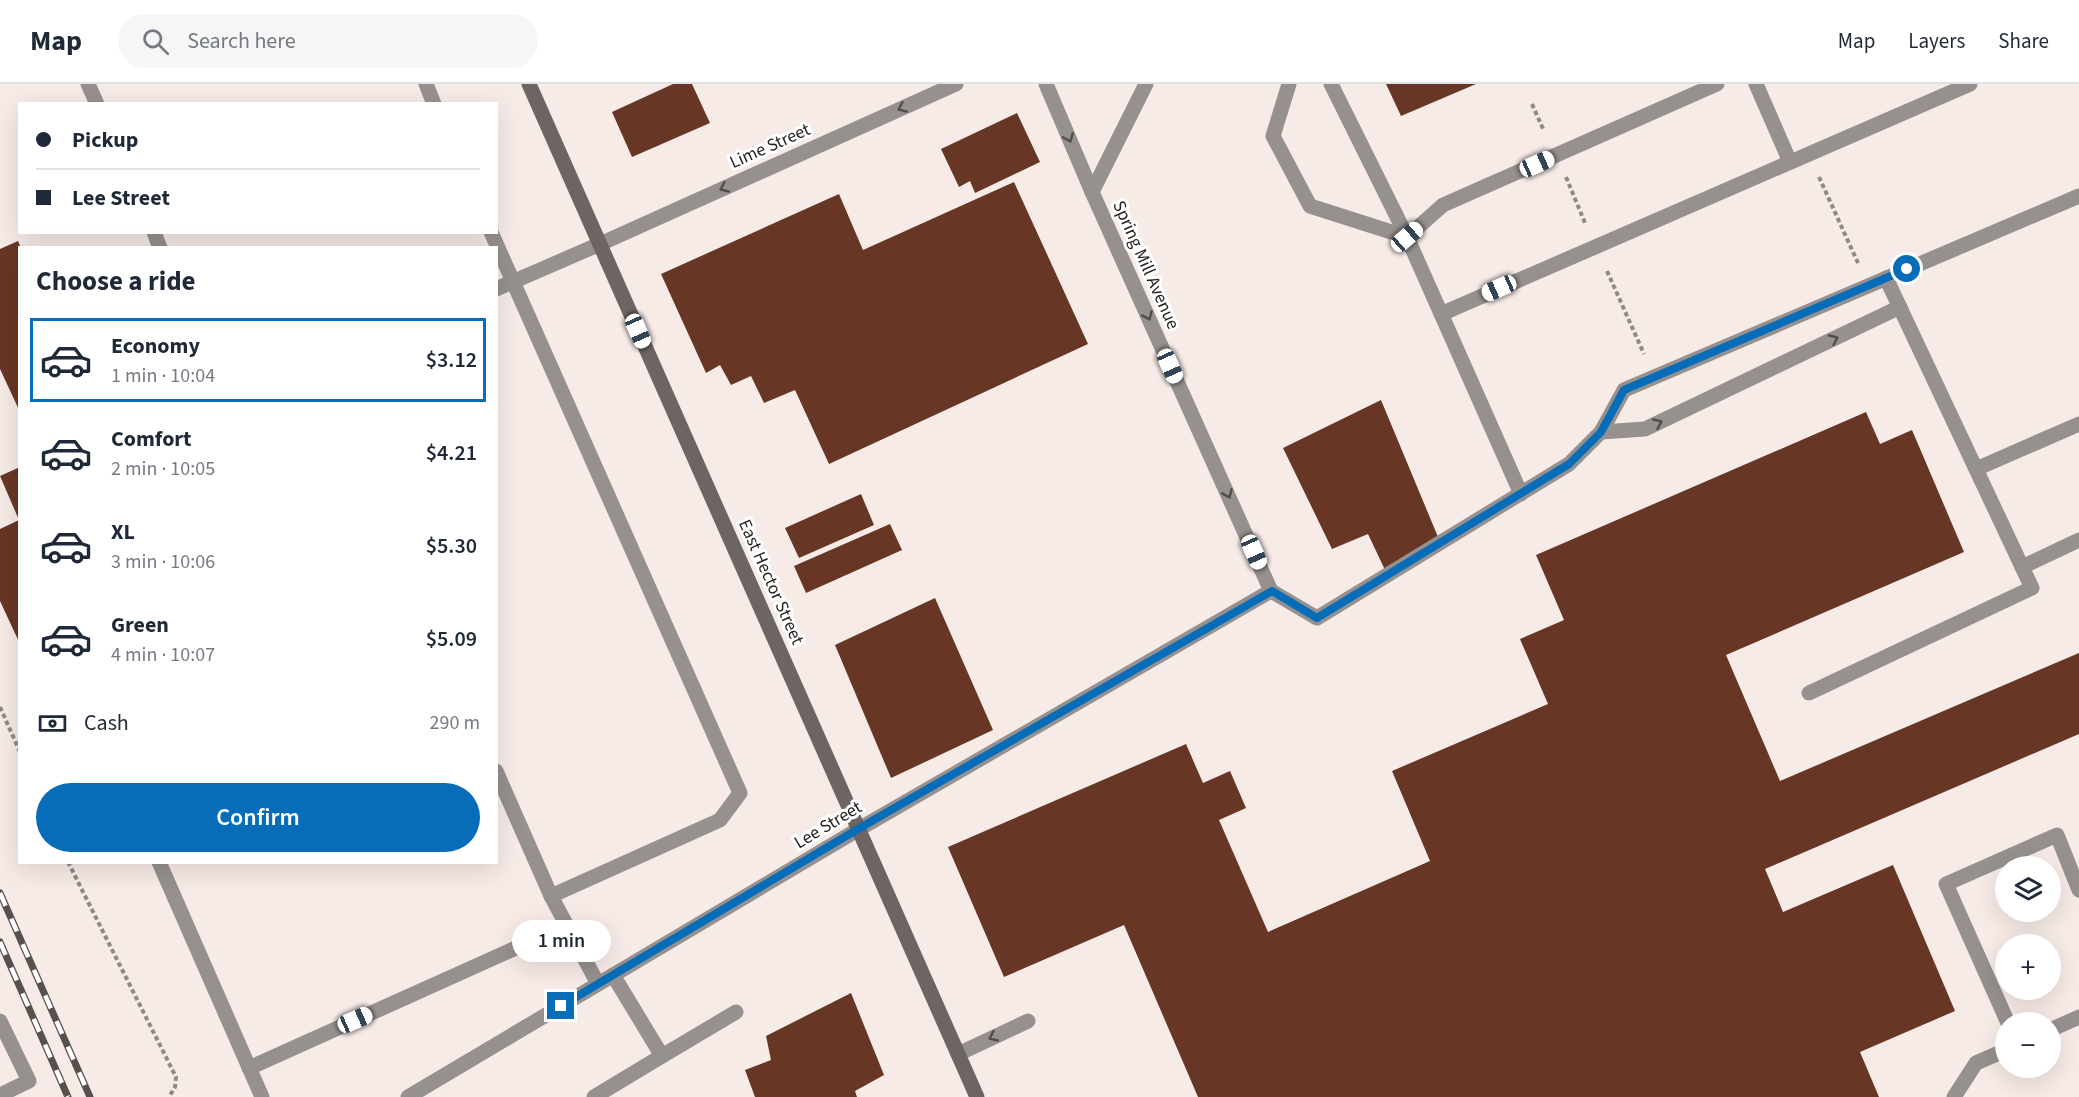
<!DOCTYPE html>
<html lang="en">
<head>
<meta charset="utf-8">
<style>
  body { margin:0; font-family:"Source Sans 3",sans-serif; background:#f6f6f7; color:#1f2937; height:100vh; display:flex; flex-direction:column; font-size:22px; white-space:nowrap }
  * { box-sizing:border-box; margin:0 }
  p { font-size:20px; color:#747a83 }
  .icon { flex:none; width:33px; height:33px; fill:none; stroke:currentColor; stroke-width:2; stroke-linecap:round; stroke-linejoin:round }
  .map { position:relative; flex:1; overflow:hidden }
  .panel { position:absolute; left:18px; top:162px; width:480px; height:618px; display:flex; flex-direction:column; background:#fff; border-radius:0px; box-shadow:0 6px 24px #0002 }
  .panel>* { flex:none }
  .guide { position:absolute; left:18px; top:18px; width:480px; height:132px; border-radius:0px; box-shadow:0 6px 24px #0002; display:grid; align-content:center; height:132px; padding:0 18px; background:#fff }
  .controls { position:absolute; left:1995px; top:772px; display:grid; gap:12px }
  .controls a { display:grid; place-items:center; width:66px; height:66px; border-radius:50%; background:#fff; box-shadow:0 6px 24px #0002; font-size:30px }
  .end { position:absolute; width:27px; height:27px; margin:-14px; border:8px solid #076db9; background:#fff; box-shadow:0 0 0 3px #fff }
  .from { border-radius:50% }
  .bubble { position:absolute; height:42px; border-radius:21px; background:#fff; box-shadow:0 6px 24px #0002; font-size:20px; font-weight:600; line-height:42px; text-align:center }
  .car { position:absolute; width:18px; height:36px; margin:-18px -9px; border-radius:8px; box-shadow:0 0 4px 2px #0007; background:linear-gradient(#fff 24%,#345 0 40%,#fff 0 76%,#345 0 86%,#fff 0) }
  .guide b { display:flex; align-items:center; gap:21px; height:57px; font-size:22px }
  .guide b+b { border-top:2px solid #e0e1e3 }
  .guide i { width:15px; height:15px; background:#1f2937 }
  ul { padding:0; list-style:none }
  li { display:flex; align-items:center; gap:18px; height:84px; margin:0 12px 9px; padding:0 6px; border:3px solid transparent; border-radius:0px }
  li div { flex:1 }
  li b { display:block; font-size:22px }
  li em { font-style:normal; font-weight:600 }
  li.on { border-color:#076db9 }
  li>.icon { width:54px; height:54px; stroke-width:1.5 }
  h2 { padding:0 18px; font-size:27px; line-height:72px }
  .pay { display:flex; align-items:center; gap:15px; height:66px; padding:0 18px; font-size:22px }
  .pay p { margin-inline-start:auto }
  .button { display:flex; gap:12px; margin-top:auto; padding:12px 18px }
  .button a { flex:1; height:69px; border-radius:36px; background:#076db9; color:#fff; font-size:24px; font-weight:600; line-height:69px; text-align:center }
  header { display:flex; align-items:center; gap:36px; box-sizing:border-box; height:84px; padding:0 30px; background:#fff; border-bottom:2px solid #e0e1e3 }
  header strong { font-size:28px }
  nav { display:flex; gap:33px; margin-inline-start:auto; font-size:21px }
  .search { width:420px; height:54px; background:#f6f6f7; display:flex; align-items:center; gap:15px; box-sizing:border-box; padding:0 21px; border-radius:33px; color:#747a83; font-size:22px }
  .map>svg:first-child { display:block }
  .building { fill:#683625 }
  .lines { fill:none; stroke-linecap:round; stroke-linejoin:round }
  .path { stroke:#918986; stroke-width:4; stroke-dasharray:4.5 3; stroke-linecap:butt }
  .lane { stroke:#96918f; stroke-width:15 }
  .street { stroke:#96918f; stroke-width:15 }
  .secondary { stroke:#6c6563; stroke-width:15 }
  .rail-casing { stroke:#57514e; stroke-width:7 }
  .rail { stroke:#fff; stroke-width:4.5; stroke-dasharray:14; stroke-linecap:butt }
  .oneway { stroke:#514d4b }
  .route { stroke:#076db9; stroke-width:8 }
  .labels { text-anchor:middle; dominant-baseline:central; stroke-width:6; stroke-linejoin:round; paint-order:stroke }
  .street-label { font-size:18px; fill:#231f1d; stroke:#fff }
</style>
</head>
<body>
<header>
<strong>Map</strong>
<div class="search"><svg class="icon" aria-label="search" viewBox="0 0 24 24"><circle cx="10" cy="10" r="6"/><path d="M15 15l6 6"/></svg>Search here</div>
<nav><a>Map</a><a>Layers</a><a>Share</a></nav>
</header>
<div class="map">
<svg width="2079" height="1013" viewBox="0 0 2079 1013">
  <rect width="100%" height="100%" fill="#f7ebe7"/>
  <g class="building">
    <path d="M673,0h19l18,39 -78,34 -20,-45z"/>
    <path d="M1386,0h90l-75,32z"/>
    <path d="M1017,29l23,49 -65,31 -5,-12 -11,6 -18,-38z"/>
    <path d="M1014,98l74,162 -259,120 -34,-74 -31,13 -13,-27 -20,9 -11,-20 -14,8 -45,-99 178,-80 24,56z"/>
    <path d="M18,157l3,7 -1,164 -20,-43v-120z"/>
    <path d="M1381,316l57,137 -53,33 -17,-36 -36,15 -49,-101z"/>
    <path d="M1866,328l14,32 32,-14 52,122 -238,103 54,126 299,-128v81l-314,135 18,43 110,-47 62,146 -95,41 19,45h-681l-74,-172 -120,52 -56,-130 238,-103 17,39 27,-12 16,37 -27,12 49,112 162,-71 -38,-90 156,-67 -28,-65 44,-19 -28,-65z"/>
    <path d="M20,383v177l-20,-43v-72l19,-9 -19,-44z"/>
    <path d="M861,410l13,31 -75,33 -14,-30z"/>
    <path d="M890,440l12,26 -96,43 -12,-27z"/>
    <path d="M935,514l58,132 -102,48 -56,-133z"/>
    <path d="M851,909l33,82 -29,16 2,6h-102l-10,-27 26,-10 -5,-24z"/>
  </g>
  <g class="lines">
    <g class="path">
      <path d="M1532,20l12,27"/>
      <path d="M1566,93l19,46"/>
      <path d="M1819,93l39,86"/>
      <path d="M1607,187l37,83"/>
      <path d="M0,623l20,45"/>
      <path d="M68,778l108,215 -1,10 -6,10"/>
    </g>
    <g class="lane">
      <path d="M88,0l9,20"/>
      <path d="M426,0l8,20"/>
      <path d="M1289,0l-16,52 37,70 97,31"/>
      <path d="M1331,0l76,153"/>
      <path d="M1756,0l34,78"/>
      <path d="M154,148l6,16"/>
      <path d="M491,148l249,561 -20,27 -169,76 47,88"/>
      <path d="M496,205l104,-45"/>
      <path d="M1441,230l529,-230"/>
      <path d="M1601,348l44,-3 255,-122"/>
      <path d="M1976,385l103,-45"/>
      <path d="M1521,410l-114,-257 36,-32 274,-121"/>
      <path d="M2022,483l57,-27"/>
      <path d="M1271,507l46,27 252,-154 32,-32 23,-42 455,-194"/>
      <path d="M1809,609l223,-105 -146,-310"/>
      <path d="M496,687l55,125"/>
      <path d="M159,778l103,235"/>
      <path d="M613,891l49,81 74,-44"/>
      <path d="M0,937l29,60 -29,14"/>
      <path d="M2008,939l-62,-139 111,-49 22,55"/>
      <path d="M2050,946l29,-13"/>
      <path d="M958,970l70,-33"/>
      <path d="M249,984l318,-143"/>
      <path d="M594,1013l68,-41"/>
      <path d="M1954,1013l22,-34 30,-13"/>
    </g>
    <g class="street">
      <path d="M1092,108l54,-108"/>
      <path d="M600,160l356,-160"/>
      <path d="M408,1013l451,-268 412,-238 -179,-399 -46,-108"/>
    </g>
    <path class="secondary" d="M529,0l448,1013"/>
    <defs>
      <g id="rail">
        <path d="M0,809l90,204"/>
        <path d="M0,858l68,155"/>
      </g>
    </defs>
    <use href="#rail" class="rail-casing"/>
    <use href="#rail" class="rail"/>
  </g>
  <defs><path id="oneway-chevron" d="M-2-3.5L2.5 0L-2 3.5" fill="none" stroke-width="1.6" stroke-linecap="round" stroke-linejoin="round" transform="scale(1.5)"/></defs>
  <g class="oneway">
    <use href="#oneway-chevron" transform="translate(902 24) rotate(156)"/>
    <use href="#oneway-chevron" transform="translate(1069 54) rotate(67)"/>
    <use href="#oneway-chevron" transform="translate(724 104) rotate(156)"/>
    <use href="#oneway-chevron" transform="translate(1148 232) rotate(66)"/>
    <use href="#oneway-chevron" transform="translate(1834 255) rotate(-25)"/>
    <use href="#oneway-chevron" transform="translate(1658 339) rotate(-25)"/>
    <use href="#oneway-chevron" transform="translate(1228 410) rotate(66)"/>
    <use href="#oneway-chevron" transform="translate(993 953) rotate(155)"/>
  </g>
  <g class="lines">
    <path class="route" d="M561,922l297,-177 414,-238 45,27 252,-154 32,-32 23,-42 283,-121"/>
  </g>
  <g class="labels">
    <g class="street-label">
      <text transform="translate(770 62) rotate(-24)">Lime Street</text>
      <text transform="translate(1146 181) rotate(66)">Spring Mill Avenue</text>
      <text transform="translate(771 498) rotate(66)">East Hector Street</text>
      <text transform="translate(828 741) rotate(-31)">Lee Street</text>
    </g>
  </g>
</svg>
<div class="controls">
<a><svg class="icon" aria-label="layers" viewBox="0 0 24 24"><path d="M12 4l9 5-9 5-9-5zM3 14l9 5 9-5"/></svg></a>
<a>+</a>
<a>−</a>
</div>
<i class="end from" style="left:1907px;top:185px"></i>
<i class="end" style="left:561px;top:922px"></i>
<div class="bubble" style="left:512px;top:836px;width:99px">1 min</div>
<i class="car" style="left:1537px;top:80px;rotate:66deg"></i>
<i class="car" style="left:1407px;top:153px;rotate:49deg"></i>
<i class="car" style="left:1499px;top:204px;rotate:246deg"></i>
<i class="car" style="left:638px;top:247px;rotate:156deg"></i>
<i class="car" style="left:1170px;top:282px;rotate:156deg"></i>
<i class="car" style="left:1254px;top:468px;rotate:156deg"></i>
<i class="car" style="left:355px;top:936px;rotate:66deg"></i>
<div class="guide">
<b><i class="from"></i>Pickup</b>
<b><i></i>Lee Street</b>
</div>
<section class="panel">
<h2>Choose a ride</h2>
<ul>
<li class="on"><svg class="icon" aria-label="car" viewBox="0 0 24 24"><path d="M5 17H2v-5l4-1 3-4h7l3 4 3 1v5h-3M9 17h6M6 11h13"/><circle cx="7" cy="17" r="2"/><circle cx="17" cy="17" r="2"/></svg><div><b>Economy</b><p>1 min · 10:04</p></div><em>$3.12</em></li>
<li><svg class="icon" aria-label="car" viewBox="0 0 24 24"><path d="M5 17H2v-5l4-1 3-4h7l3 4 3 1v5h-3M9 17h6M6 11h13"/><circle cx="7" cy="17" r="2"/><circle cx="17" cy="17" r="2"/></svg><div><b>Comfort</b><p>2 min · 10:05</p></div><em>$4.21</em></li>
<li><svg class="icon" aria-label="car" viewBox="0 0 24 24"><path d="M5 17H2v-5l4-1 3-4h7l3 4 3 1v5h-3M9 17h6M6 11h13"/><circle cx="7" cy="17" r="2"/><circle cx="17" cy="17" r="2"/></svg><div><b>XL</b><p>3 min · 10:06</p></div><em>$5.30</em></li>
<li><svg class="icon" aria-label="car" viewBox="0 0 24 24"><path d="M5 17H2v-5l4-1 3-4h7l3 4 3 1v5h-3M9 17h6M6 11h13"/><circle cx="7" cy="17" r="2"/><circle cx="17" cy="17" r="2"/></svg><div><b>Green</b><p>4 min · 10:07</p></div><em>$5.09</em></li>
</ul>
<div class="pay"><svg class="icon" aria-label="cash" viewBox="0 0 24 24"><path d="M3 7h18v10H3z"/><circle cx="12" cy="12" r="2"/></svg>Cash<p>290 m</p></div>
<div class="button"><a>Confirm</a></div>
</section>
</div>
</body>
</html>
